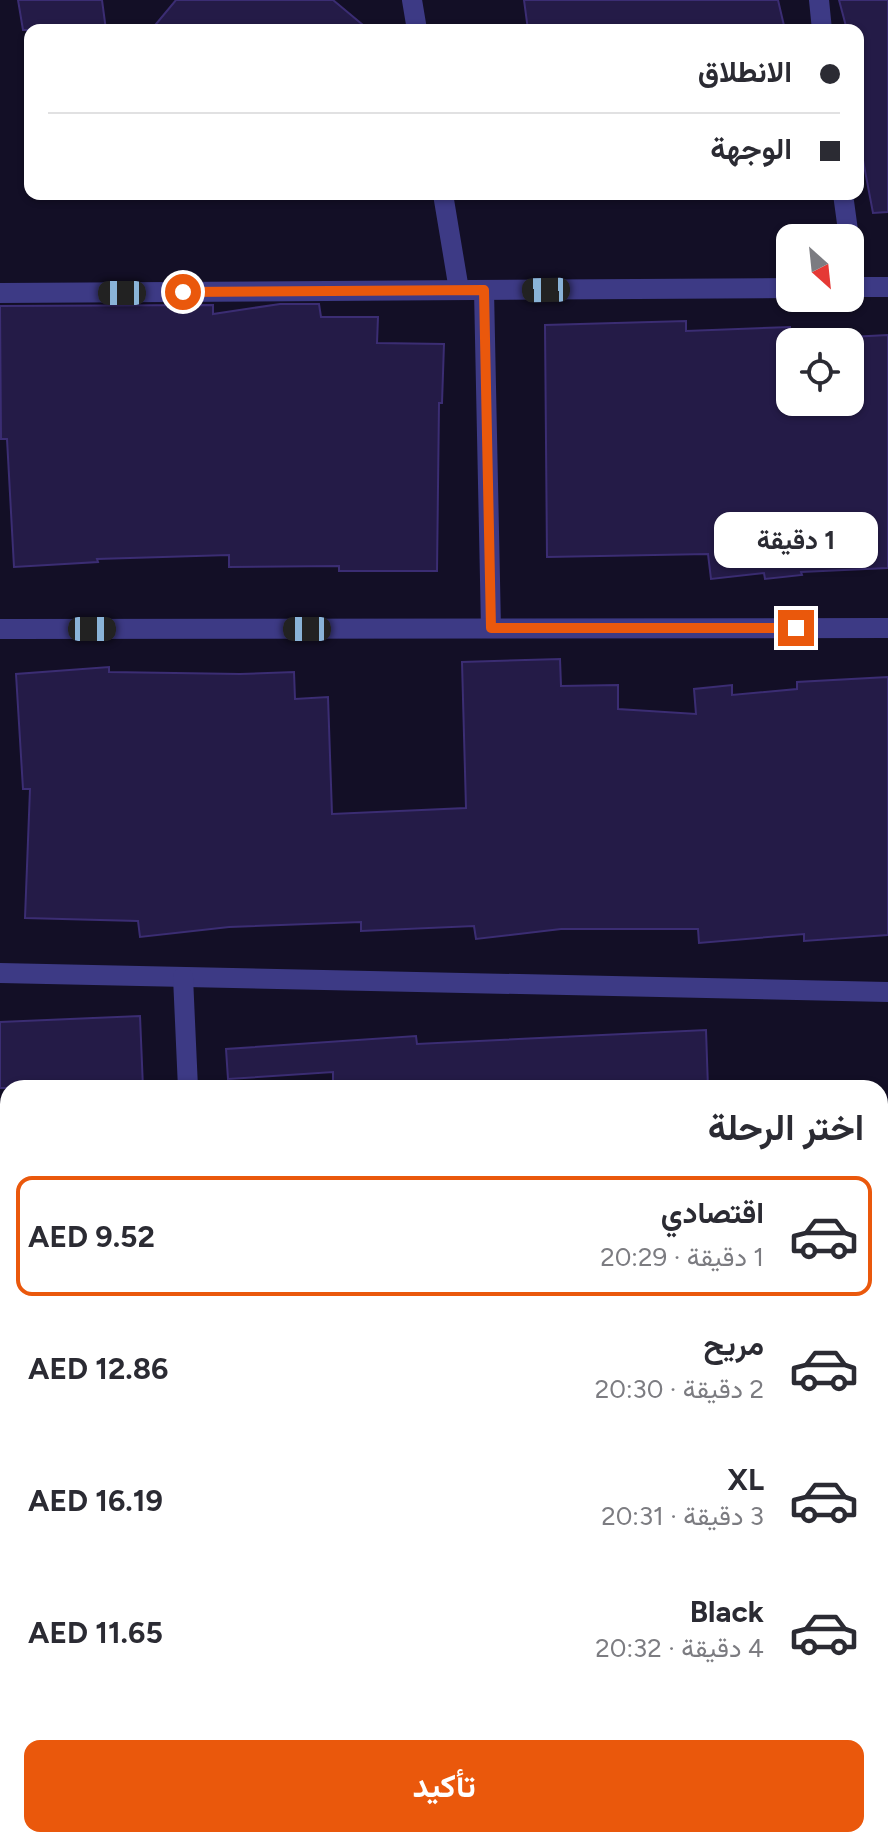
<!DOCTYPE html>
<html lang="ar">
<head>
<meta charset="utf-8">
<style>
  body { margin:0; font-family:Figtree,Vazirmatn,sans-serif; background:#f7f7f7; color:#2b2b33; direction:rtl; height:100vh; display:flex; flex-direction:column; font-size:30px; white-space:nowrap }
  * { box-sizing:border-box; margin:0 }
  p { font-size:26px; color:#7c7c81 }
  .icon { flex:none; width:44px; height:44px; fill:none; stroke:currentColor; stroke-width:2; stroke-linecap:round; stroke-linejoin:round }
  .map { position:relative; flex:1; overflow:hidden; direction:ltr }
  .drawer { position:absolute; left:0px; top:1080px; width:888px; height:768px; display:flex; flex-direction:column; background:#fff; border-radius:24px 24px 0 0; box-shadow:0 2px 6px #0004; direction:rtl }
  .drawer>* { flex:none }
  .banner { position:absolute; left:24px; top:24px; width:840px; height:176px; border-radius:16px; box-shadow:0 2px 6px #0004; direction:rtl; display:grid; align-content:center; height:176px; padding:0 24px; background:#fff }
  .needle { width:52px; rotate:153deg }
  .tools { position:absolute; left:776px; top:224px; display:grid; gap:16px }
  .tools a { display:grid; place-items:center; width:88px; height:88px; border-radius:16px; background:#fff; box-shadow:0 2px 6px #0004; font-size:40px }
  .end { position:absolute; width:36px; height:36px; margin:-18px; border:10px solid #ea580c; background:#fff; box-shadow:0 0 0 4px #fff }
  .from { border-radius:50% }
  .bubble { position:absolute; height:56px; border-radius:16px; background:#fff; box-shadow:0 2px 6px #0004; font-size:26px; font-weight:700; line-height:56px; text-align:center; direction:rtl }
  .car { position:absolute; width:24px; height:48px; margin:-24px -12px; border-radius:10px; box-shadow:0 0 6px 2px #0007; background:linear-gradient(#222 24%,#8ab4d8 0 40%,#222 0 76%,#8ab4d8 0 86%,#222 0) }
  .banner b { display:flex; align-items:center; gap:28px; height:76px; font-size:30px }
  .banner b+b { border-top:2px solid #e1e1e2 }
  .banner i { width:20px; height:20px; background:#2b2b33 }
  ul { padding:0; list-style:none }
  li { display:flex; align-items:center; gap:24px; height:120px; margin:0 16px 12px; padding:0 8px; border:4px solid transparent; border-radius:16px }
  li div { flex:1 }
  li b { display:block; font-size:30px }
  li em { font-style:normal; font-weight:700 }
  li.selected { border-color:#ea580c }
  li>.icon { width:72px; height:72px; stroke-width:1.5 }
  h2 { padding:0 24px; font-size:36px; line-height:96px }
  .button { display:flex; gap:16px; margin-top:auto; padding:16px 24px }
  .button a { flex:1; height:92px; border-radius:16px; background:#ea580c; color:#fff; font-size:32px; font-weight:700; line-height:92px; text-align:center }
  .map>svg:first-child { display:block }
  .building { fill:#241b47; stroke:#3b2d73; stroke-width:2 }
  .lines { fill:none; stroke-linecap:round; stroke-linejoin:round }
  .minor { stroke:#3d3a85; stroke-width:20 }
  .secondary { stroke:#6f6bff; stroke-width:20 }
  .route { stroke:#ea580c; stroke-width:10 }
</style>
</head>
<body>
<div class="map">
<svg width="888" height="1848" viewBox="0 0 888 1848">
  <rect width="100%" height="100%" fill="#130f26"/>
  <g class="building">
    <path d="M18,0h84l4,30h-83z"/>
    <path d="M176,0h157l36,30h-218z"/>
    <path d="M524,0h254l7,30h-257z"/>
    <path d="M839,0h49v212l-15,1 -15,-79v-104h-11z"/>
    <path d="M280,304h39l2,13h57l-1,26 67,1 -2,59h-3l-2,168h-98v-5l-110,1v-12l-132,4 1,3 -84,5 -7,-128h-6l-1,-133 213,-1v9z"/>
    <path d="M686,321v10l104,-4v75h60v-65l38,-2v233l-87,4 1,3 -37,4 -1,-6 -53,6 -3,-25 -161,3 -2,-232z"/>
    <path d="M560,659l1,27 57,-1v24l78,5 -2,-25 38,-4v10l65,-6v-7l91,-5v258l-84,6v-7l-105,9 -1,-14h-137l-85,10 -2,-13 -113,5v-9l-132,5 -89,10 -2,-16 -113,-3 5,-129h-7l-7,-115 93,-7v5l131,2 54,-2 1,27 33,-2 4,117 134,-6 -4,-146z"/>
    <path d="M140,1016l3,72h-143v-66z"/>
    <path d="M706,1030l2,58h-375v-16l-105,7 -2,-30 190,-13 1,8z"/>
  </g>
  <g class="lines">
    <g class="minor">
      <path d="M412,0l5,30"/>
      <path d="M819,0l3,30"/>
      <path d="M443,194l16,96"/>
      <path d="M843,194l6,44"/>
      <path d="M850,250l5,37"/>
      <path d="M850,287h38"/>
      <path d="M484,290l7,338"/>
      <path d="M0,293l790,-5"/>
      <path d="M0,629l888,-1"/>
      <path d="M0,973l888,19"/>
      <path d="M183,977l5,111"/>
      <path d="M0,1289h8"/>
      <path d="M880,1301h8"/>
      <path d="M0,1343h8"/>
      <path d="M880,1358h8"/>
      <path d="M653,1840l9,8"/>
      <path d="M579,1848l9,-8"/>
    </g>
    <g class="secondary">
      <path d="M0,1737l8,7"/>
      <path d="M119,1840l10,8"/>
      <path d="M0,1845l3,3"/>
    </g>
  </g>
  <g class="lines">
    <path class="route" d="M183,292l301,-2 7,338h305"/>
  </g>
</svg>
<div class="tools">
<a><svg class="needle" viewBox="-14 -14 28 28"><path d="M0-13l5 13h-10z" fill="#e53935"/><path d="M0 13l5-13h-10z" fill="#7c7c81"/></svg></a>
<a><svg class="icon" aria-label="locate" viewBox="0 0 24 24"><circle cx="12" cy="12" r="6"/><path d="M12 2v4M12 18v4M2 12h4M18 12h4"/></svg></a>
</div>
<i class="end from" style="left:183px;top:292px"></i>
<i class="end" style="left:796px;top:628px"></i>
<div class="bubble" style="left:714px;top:512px;width:164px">1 دقيقة</div>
<i class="car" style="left:546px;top:290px;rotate:269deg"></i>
<i class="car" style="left:122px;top:293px;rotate:270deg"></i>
<i class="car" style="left:92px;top:629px;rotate:90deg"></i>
<i class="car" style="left:307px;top:629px;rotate:270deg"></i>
<div class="banner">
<b><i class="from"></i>الانطلاق</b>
<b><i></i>الوجهة</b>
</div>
<section class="drawer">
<h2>اختر الرحلة</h2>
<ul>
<li class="selected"><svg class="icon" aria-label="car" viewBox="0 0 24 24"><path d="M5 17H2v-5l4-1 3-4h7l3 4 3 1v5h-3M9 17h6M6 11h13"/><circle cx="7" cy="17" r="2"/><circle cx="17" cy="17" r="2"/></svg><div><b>اقتصادي</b><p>1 دقيقة · 20:29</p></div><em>AED 9.52</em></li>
<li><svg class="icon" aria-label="car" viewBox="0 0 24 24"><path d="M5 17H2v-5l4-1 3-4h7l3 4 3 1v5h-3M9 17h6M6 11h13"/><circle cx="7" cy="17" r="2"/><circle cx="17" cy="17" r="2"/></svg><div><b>مريح</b><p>2 دقيقة · 20:30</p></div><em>AED 12.86</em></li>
<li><svg class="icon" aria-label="car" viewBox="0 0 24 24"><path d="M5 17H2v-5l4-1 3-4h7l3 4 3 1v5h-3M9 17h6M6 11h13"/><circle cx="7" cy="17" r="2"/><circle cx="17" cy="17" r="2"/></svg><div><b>XL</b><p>3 دقيقة · 20:31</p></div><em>AED 16.19</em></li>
<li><svg class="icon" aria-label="car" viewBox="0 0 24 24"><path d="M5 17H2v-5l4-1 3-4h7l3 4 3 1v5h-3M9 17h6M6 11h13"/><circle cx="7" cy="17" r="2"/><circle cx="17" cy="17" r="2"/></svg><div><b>Black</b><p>4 دقيقة · 20:32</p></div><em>AED 11.65</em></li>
</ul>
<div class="button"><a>تأكيد</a></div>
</section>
</div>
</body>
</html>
